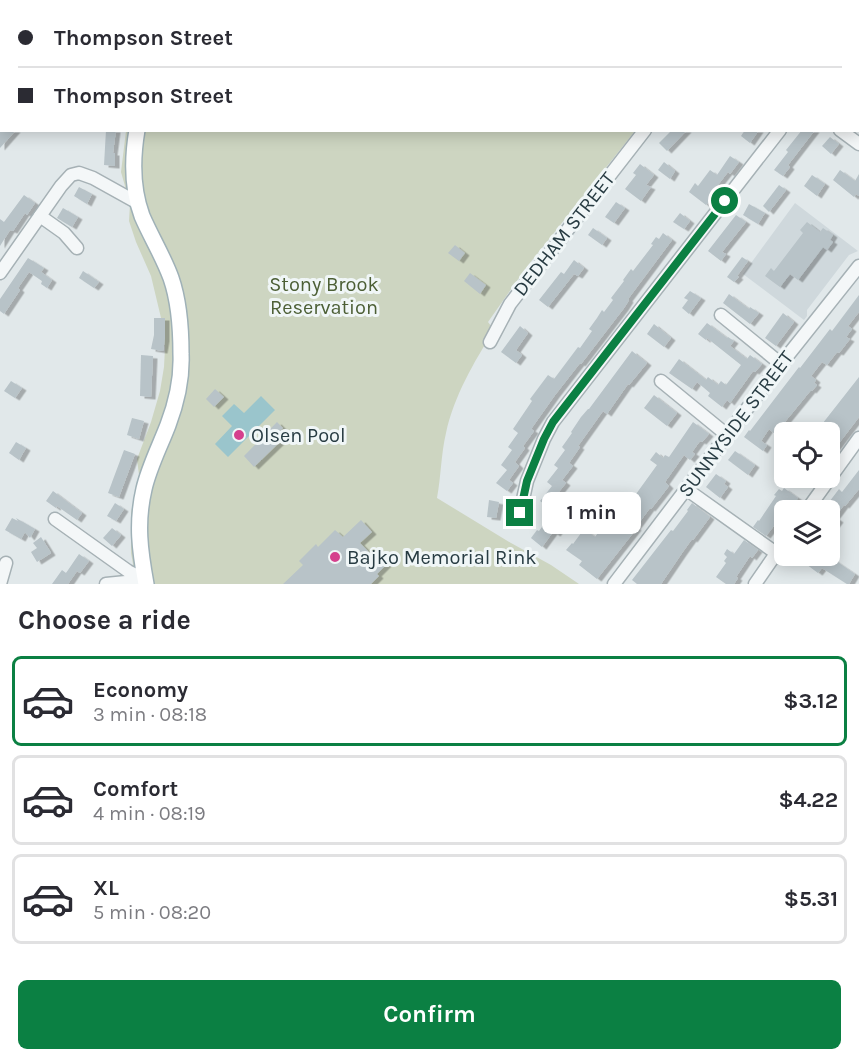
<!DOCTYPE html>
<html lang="en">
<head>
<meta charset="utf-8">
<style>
  body { margin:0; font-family:Karla,sans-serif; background:#f7f7f7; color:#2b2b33; height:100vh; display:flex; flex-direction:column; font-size:22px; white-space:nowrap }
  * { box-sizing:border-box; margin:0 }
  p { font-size:20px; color:#7c7c81 }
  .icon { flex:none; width:33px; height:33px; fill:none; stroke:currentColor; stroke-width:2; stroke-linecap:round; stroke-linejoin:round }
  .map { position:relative; height:584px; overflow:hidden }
  .side { display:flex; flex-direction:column; background:#fff; flex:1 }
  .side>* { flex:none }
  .hud { position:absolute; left:0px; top:0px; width:860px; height:132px; box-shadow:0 3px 15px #0003; display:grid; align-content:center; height:132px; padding:0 18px; background:#fff }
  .controls { position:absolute; left:774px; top:422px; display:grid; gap:12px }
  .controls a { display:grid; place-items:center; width:66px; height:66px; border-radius:9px; background:#fff; box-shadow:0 3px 15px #0003; font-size:30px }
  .end { position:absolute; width:27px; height:27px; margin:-14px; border:8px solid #0b8043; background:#fff; box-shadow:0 0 0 3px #fff }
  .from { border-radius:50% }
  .bubble { position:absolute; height:42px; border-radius:9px; background:#fff; box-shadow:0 3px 15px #0003; font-size:20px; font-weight:700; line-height:42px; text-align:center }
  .hud b { display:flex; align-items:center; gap:21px; height:57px; font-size:22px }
  .hud b+b { border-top:2px solid #e1e1e2 }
  .hud i { width:15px; height:15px; background:#2b2b33 }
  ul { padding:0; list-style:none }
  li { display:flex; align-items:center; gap:18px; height:90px; margin:0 12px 9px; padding:0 6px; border:3px solid #e1e1e2; border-radius:9px }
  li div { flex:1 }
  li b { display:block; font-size:22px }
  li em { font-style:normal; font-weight:700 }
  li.current { border-color:#0b8043 }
  li>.icon { width:54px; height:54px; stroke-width:1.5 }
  h2 { padding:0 18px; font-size:27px; line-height:72px }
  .primary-button { display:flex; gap:12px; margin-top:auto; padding:12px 18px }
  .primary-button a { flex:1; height:69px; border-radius:9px; background:#0b8043; color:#fff; font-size:24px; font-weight:700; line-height:69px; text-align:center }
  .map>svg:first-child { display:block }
  .built { fill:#cfd8dc }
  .green { fill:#cdd5c1 }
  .water { fill:#9ac5cc }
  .building { fill:#b8c3c8; filter:url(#shadow) }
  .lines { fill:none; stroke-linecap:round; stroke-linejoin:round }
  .minor-casing { stroke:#a6b1b5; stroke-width:15 }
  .major-casing { stroke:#9fb1b7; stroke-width:18 }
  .minor { stroke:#f4f7f8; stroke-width:12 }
  .major { stroke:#fff; stroke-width:15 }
  .route { stroke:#0b8043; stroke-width:8 }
  .poi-dot { fill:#d5408d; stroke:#f0f6f7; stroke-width:2 }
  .labels { text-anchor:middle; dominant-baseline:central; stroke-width:6; stroke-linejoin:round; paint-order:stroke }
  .street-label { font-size:20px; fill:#283c43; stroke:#f0f6f7 }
  .park-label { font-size:20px; fill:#4c5f35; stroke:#f0f6f7 }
  .poi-label { font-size:20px; fill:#283c43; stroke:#f0f6f7; text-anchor:start }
</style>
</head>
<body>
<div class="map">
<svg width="859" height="584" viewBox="0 0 859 584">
  <defs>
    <filter id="shadow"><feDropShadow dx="4.5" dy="2.5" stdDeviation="0" flood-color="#0004"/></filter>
  </defs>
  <rect width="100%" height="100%" fill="#e1e8ea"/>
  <path class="built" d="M795,203l63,48 -9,4 -42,55v6l-3,4 -61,-46z"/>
  <g class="green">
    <path d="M162,0h575l-1,2h-574z"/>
    <path d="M126,131h509l-109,137 -38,54 6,8c-20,32 -40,66 -48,103 -5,21 -5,44 -9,65l74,45 40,22 28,19h-442l-2,-9 -4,-22v-40l8,-38 -2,-16 14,-37 9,-31 4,-24 1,-19 -3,-26 -11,-46 -15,-34 -7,-21 1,-17 -9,-32z"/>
  </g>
  <path class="water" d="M261,396l14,14 -47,47 -13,-13 17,-18 -10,-10 12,-12 10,9z"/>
  <g class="building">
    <path d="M0,130h16l-16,18z"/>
    <path d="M106,130h10l-3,23h2v13l-11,-1z"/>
    <path d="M672,130h15l-20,21 -8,-8z"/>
    <path d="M745,130h14l-9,13 -9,-7z"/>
    <path d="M802,130h13l-27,35 2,2 -7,9 -9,-6 14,-18 -2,-2z"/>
    <path d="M830,137l9,7 -8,10 -9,-8z"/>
    <path d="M730,156l9,6 -9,12 -2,-2 -18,23 3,2 -7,8 -17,-13 6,-9 3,3 12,-16 7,5z"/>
    <path d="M664,162l11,9 -5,8 -12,-9z"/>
    <path d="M640,164l14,11 -8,10 5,2 -10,14 -16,-12 11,-14 -3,-2z"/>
    <path d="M840,170l15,11 4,-7v22l-3,-2 -2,3 -21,-17z"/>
    <path d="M812,175l13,9 -8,12 -13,-10z"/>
    <path d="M779,185l7,5 -17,22 -6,-6z"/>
    <path d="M79,187l13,7 -5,10 -13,-8z"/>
    <path d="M24,195l11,8 -8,12 -2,-2 -12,18 -3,-1 -10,16v-27l4,3z"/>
    <path d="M616,202l9,6 -11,15 -9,-6z"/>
    <path d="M749,204l16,9 -7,11 -15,-9z"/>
    <path d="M63,208l15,9 -6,10 -15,-9z"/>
    <path d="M680,213l10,8 -6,8 -11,-7z"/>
    <path d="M736,215l10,7 -24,30 4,2 -5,7 -13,-10z"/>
    <path d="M807,222l13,10 3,-4 10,7 -3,5 3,2 -6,8 -4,-3 -25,33 -8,-6 -10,13 -15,-11 6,-8 3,3 29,-38 -3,-3z"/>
    <path d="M593,228l14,10 -5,7 -14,-10z"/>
    <path d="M663,233l9,7 -44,59 1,1 -5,8 -43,56 -1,-1 -25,32 -24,34 3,2 -11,15 2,2 -10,14 4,4 -10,14 4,3 -6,8 -11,-8 11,-13 -6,-5 11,-15 -4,-3 10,-14 -5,-4 19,-28 -2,-2 18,-24 6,4 24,-32 2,1 12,-17 -3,-2 8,-11 5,-8 2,2 9,-12 -2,-2 13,-17 -1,-1 8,-11 2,2 20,-26 -2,-1 5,-7 3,2z"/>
    <path d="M455,245l10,8 -6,8 -11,-8z"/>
    <path d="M742,257l6,4 -11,15 2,1 -5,5 -7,-5z"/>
    <path d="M28,258l16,10 -3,4 11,8 -5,8 -6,-4 1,-3 -13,-9 -11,16 2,2 -16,24 -4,-3v-12z"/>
    <path d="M574,260l10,8 -6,8 -4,-2 -26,33 -9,-7 22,-28 3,2z"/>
    <path d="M83,271l16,11 -5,6 -15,-10z"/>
    <path d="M470,273l16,12 -6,9 -16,-13z"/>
    <path d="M690,291l11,7 -12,16 -7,-6 6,-8 -4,-2z"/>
    <path d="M729,294l20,15 1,-2 9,6 -9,11 -27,-21z"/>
    <path d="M859,295v17l-11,14 4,3 -6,8 4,2 -11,14 -2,-1 -10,13 -5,-3 -11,14 5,4 -2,3 3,2 -5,6 -1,-1 -36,44 -6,-5 -8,12 6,4 -4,6 -19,-14 5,-7 1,1 26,-34 23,-30 1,1 30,-39 2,2z"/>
    <path d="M783,313l11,9 -18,24 -11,-8z"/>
    <path d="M154,318h11v21l-2,12 -12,-2 3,-14z"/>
    <path d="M707,323l20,15 1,-1 6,4 -4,5 17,13 3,-4 12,9 -7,8 -2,-1 -23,32 -3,-3 -5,7 -14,-11 2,-3 -13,-11 -5,7 -23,-16 10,-14 27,21 2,-3 10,8 3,-4 5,4 15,-20 -34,-27 -1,2 -8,-6z"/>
    <path d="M654,324l17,14 -7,9 -17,-13z"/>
    <path d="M520,326l8,7 -12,17 6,5 -6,8 -15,-11z"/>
    <path d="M632,351l15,12 -18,22 -1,-1 -21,30 -4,-3 -25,35 2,1 -11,16 4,3 -11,14 4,3 -12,15 5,3 -7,9 -12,-9 12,-15 -5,-4 11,-14 -4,-3 11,-15 -3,-3 10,-14 -1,-1 10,-15 7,-8h1z"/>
    <path d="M141,355l12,1 -2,41 -11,-1z"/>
    <path d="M859,377v40l-29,38v-23h-6l-5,-4z"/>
    <path d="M11,381l11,7 -7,10 -11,-7z"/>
    <path d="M215,389l9,8 -10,10 -8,-8z"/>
    <path d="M654,395l23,18 -10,13 -23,-18z"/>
    <path d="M132,418l12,3 -5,18 -12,-4z"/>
    <path d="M277,422l6,6 -3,3 5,6 -31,30 -10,-11z"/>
    <path d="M693,422l16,12 -7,8 -2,-1 -8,11 3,2 -5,6 -6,-5 -19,27 4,4 -18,23 -1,-1 -14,19 1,1 -40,51 -18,-14 3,-4 -16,-11 6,-7 1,1 11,-15 11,8 10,-14 -10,-7 5,-7 12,8 14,-20 5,4 26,-36 -7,-5 6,-8 7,6 2,-3 4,2z"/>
    <path d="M16,442l10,6 -7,12 -10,-7z"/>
    <path d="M124,450l11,4 -16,43 -11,-4z"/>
    <path d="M735,451l20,14 -7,10 -20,-15z"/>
    <path d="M859,470v19l-14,17 -1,-1 -9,12 4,3 -9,12v-22h-7l16,-21 3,3z"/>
    <path d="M716,474l10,7 -2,3 4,3 -8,11 -14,-11z"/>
    <path d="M784,488l14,10 -9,12h-5v3l-18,23 -13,-9 5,-7 1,1 17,-25 -2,-1 5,-6 3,2z"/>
    <path d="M53,491l29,22 -5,7 -20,-14 -1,2 -10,-7z"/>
    <path d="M489,500l10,2 -3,16 -9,-1z"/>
    <path d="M115,503l9,6 -8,12 -9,-5z"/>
    <path d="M692,503l18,14 -17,23 -1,-1 -10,14 -21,31h-24l-5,-4 39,-50 2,1 15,-20 -1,-1z"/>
    <path d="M550,516l12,10 -6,8 -3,-2 -11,15 -11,-9 6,-8 2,1z"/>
    <path d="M12,518l6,3 -2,-3 19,11 -5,9 -5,-6 -4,7 -16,-9z"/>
    <path d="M361,520l11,12 -12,11 15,15 3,-4 10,9 -11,11 2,2 -8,8h-88l20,-19 -4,-4 17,-17 2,3 17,-17 8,7z"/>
    <path d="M112,528l9,7 -9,11 -9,-8z"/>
    <path d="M41,537l10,16 -14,9 -6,-10 6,-4 -4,-5z"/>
    <path d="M744,540l14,10 -6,8 -2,-2 -14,21 2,1 -4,6h-8l-10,-7 10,-14 -2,-2 3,-4 -3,-3 3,-5 7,5z"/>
    <path d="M79,554l10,7 -9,12 -3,-2 -9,13h-16l10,-14 4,3z"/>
    <path d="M794,555h33l28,19 -6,10h-2l-25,-16 -4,5z"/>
  </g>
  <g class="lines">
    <defs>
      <g id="minor">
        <path d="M744,2l1,-2"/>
        <path d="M0,27l2,1"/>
        <path d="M858,27l1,-1"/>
        <path d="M840,130l19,14"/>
        <path d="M40,216l24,17 13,15"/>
        <path d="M0,273l61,-87 10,-11 8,-2 14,5 45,25"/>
        <path d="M721,315l60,49"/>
        <path d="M490,342l20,-38 135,-174"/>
        <path d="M661,381l66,54"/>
        <path d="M686,489l90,64"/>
        <path d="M807,510l52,-72"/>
        <path d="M520,513l7,-32 17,-42 9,-17 227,-292"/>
        <path d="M55,519l73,52 18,9"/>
        <path d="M0,584l6,-21"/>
        <path d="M106,584l40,-4"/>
        <path d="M614,584l167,-220 78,-98"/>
        <path d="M755,584l29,-42"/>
      </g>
      <g id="major">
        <path d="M172,2v-2"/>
        <path d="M137,130c-5,29 -5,59 5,86 9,21 21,40 29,62 8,23 10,51 10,76 1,23 -5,50 -13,71 -8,21 -19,42 -24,64 -8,34 -4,62 2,95"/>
      </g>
    </defs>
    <use href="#minor" class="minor-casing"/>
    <use href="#major" class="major-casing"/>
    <use href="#minor" class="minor"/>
    <use href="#major" class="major"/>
  </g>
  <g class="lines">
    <path class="route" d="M520,513l7,-32 17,-42 9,-17 172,-221"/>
  </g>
  <g class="poi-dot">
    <circle cx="239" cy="435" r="6"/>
    <circle cx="335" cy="557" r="6"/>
  </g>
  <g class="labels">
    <g class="street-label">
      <text transform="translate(564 234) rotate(-52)">DEDHAM STREET</text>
      <text transform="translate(736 424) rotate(-53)">SUNNYSIDE STREET</text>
    </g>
    <g class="park-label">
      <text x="324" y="284">Stony Brook<tspan x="324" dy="23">Reservation</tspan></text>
    </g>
    <g class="poi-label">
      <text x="251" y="435">Olsen Pool</text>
      <text x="347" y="557">Bajko Memorial Rink</text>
    </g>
  </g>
</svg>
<div class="controls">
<a><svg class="icon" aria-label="locate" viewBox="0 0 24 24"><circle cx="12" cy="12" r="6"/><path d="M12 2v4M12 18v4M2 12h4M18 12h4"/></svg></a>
<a><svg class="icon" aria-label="layers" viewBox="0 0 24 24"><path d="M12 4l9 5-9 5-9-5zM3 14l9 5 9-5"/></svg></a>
</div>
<i class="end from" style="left:725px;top:201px"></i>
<i class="end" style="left:520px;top:513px"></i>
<div class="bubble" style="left:542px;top:492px;width:99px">1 min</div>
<div class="hud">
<b><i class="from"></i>Thompson Street</b>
<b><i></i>Thompson Street</b>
</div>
</div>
<section class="side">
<h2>Choose a ride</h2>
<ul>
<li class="current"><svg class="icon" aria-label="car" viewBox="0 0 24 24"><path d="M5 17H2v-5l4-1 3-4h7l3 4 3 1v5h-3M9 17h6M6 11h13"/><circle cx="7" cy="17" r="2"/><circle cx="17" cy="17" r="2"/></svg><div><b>Economy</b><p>3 min · 08:18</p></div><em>$3.12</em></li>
<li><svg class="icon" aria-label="car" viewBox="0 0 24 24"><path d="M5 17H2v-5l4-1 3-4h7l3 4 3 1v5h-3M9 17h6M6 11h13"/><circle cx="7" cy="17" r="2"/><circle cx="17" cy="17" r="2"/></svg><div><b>Comfort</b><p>4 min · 08:19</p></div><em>$4.22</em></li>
<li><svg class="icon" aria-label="car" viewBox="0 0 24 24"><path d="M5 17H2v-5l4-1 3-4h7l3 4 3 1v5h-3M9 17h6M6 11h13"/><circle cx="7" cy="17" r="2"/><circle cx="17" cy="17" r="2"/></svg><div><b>XL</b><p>5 min · 08:20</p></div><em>$5.31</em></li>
</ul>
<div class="primary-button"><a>Confirm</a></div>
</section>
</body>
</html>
